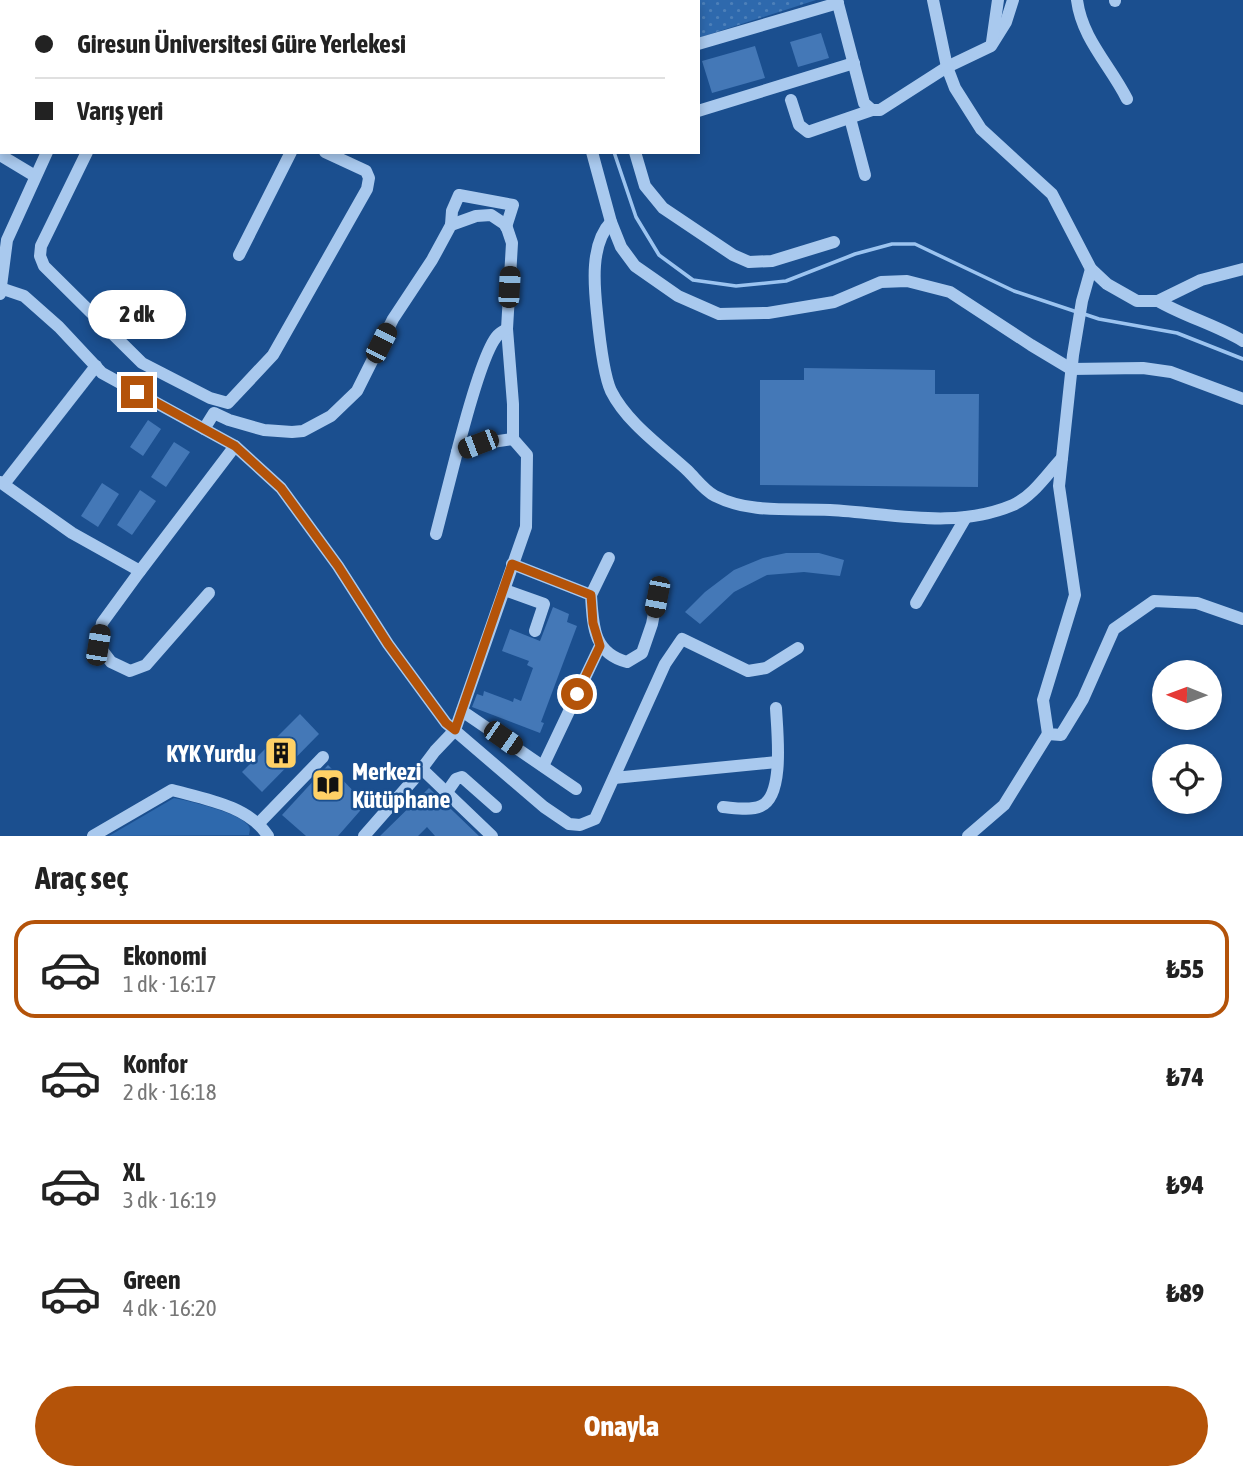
<!DOCTYPE html>
<html lang="tr">
<head>
<meta charset="utf-8">
<style>
  body { margin:0; font-family:"Asap Condensed",sans-serif; background:#f6f6f6; color:#222; height:100vh; display:flex; flex-direction:column; font-size:26px; white-space:nowrap }
  * { box-sizing:border-box; margin:0 }
  p { font-size:23px; color:#767676 }
  .icon { flex:none; width:38px; height:38px; fill:none; stroke:currentColor; stroke-width:2; stroke-linecap:round; stroke-linejoin:round }
  .map { position:relative; height:836px; overflow:hidden }
  .sheet { display:flex; flex-direction:column; background:#fff; flex:1 }
  .sheet>* { flex:none }
  .guide { position:absolute; left:0px; top:0px; width:700px; height:154px; box-shadow:0 4px 10px #0003; display:grid; align-content:center; height:154px; padding:0 35px; background:#fff }
  .needle { width:46px; rotate:271deg }
  .fabs { position:absolute; left:1152px; top:660px; display:grid; gap:14px }
  .fabs a { display:grid; place-items:center; width:70px; height:70px; border-radius:50%; background:#fff; box-shadow:0 4px 10px #0003; font-size:35px }
  .end { position:absolute; width:32px; height:32px; margin:-16px; border:9px solid #b45309; background:#fff; box-shadow:0 0 0 4px #fff }
  .from { border-radius:50% }
  .bubble { position:absolute; height:49px; border-radius:24px; background:#fff; box-shadow:0 4px 10px #0003; font-size:23px; font-weight:800; line-height:49px; text-align:center }
  .car { position:absolute; width:21px; height:42px; margin:-21px -10px; border-radius:9px; box-shadow:0 0 5px 2px #0007; background:linear-gradient(#222 24%,#8ab4d8 0 40%,#222 0 76%,#8ab4d8 0 86%,#222 0) }
  .guide b { display:flex; align-items:center; gap:24px; height:66px; font-size:26px }
  .guide b+b { border-top:2px solid #e0e0e0 }
  .guide i { width:18px; height:18px; background:#222 }
  ul { padding:0; list-style:none }
  li { display:flex; align-items:center; gap:21px; height:98px; margin:0 14px 10px; padding:0 21px; border:4px solid transparent; border-radius:21px }
  li div { flex:1 }
  li b { display:block; font-size:26px }
  li em { font-style:normal; font-weight:800 }
  li.active { border-color:#b45309 }
  li>.icon { width:63px; height:63px; stroke-width:1.5 }
  h2 { padding:0 35px; font-size:32px; line-height:84px }
  .action { display:flex; gap:14px; margin-top:auto; padding:14px 35px }
  .action a { flex:1; height:80px; border-radius:42px; background:#b45309; color:#fff; font-size:28px; font-weight:800; line-height:80px; text-align:center }
  .map>svg:first-child { display:block }
  .grass { fill:#2e69ad }
  .park { fill:url(#park-dots) }
  .lines { fill:none; stroke-linecap:round; stroke-linejoin:round }
  .stream { stroke:#9cc4f0; stroke-width:3.5 }
  .building { fill:#4478b7 }
  .minor { stroke:#a9c9ee; stroke-width:12 }
  .route { stroke:#b45309; stroke-width:9 }
  .labels { text-anchor:middle; dominant-baseline:central; stroke-width:5; stroke-linejoin:round; paint-order:stroke }
  .poi-label { font-size:24px; font-weight:bold; fill:#fff; stroke:#1b4f8f; text-anchor:end }
</style>
</head>
<body>
<div class="map">
<svg width="1243" height="836" viewBox="0 0 1243 836">
  <defs>
    <pattern id="park-dots" width="8" height="8" patternUnits="userSpaceOnUse" patternTransform="scale(1.75)"><rect width="8" height="8" fill="#2e69ad"/><path d="M2 2h.1M6 6h.1" fill="none" stroke="#4d80b9" stroke-width="1.8" stroke-linecap="round"/></pattern>
  </defs>
  <rect width="100%" height="100%" fill="#1b4f8f"/>
  <path class="grass" d="M174,798c16,3 62,14 73,26 4,4 3,6 2,11l-140,1z"/>
  <path class="park" d="M625,0h191l-118,38v-36h-77z"/>
  <g class="lines">
    <g class="stream">
      <path d="M581,0v2"/>
      <path d="M614,152l22,65 23,38 34,25 43,6 50,-5 69,-27 37,-10h23l99,47 63,21"/>
      <path d="M1084,314l15,5 78,14 66,26"/>
    </g>
  </g>
  <g class="building">
    <path d="M821,33l8,25 -31,9 -8,-25z"/>
    <path d="M755,46l10,32 -53,15 -10,-32z"/>
    <path d="M804,368l131,2v24h44l-1,93 -218,-2v-105h44z"/>
    <path d="M148,420l13,9 -18,27 -13,-9z"/>
    <path d="M174,442l16,10 -24,35 -15,-10z"/>
    <path d="M102,483l17,11 -21,33 -17,-11z"/>
    <path d="M140,490l16,11 -24,34 -15,-10z"/>
    <path d="M786,553h33l25,7 -4,16 -36,-4 -37,3 -33,17 -34,32 -15,-12 20,-20 29,-22 29,-12z"/>
    <path d="M553,607l16,7 -2,8 10,4 -36,96 3,1 -4,10 -68,-26 5,-13 6,2 1,-5 29,11 1,-4 7,3 12,-33 -6,-3 2,-4 -27,-10 8,-22 30,12z"/>
    <path d="M300,714l19,20 -57,58 -20,-20z"/>
    <path d="M328,765l38,39 -28,32h-32l-24,-21z"/>
    <path d="M429,788l50,48h-44l-8,-9 -9,9h-38z"/>
  </g>
  <g class="lines">
    <g class="minor">
      <path d="M135,0v2"/>
      <path d="M293,0l2,2"/>
      <path d="M558,0v2"/>
      <path d="M837,0l27,103 8,7h8l67,-43 44,-21 15,-24 7,-22"/>
      <path d="M933,0l14,67 8,21 26,41 71,65 39,75 16,15 30,17h21l43,-21 42,-11"/>
      <path d="M1077,0c5,39 33,65 50,99"/>
      <path d="M1115,0v1"/>
      <path d="M124,2l1,-2"/>
      <path d="M479,2l1,-2"/>
      <path d="M605,2l5,-2"/>
      <path d="M992,42l6,-42"/>
      <path d="M698,44l140,-41"/>
      <path d="M791,100l8,25 9,7 64,-22"/>
      <path d="M698,111l156,-48"/>
      <path d="M850,118l15,57"/>
      <path d="M87,152l-46,94 -1,10 4,10 98,97 68,35 18,5 45,-48 94,-166 2,-11 -3,-7 -41,-19"/>
      <path d="M592,152l19,70 10,25 14,19 43,30 41,18 49,-1 66,-11 47,-20 26,-1 43,11 81,53 40,24 72,-1 28,4 72,27"/>
      <path d="M635,152l10,34 18,22 70,47 16,7 23,-1 62,-19"/>
      <path d="M0,155l35,21"/>
      <path d="M611,222c-21,22 -17,63 -14,91 2,20 6,61 14,78 16,32 51,56 77,80 8,8 17,20 27,25 35,18 77,12 115,14 61,3 124,20 183,-5 20,-9 34,-31 49,-47"/>
      <path d="M451,225l1,-14 7,-16 54,10 -7,22"/>
      <path d="M239,255l52,-103"/>
      <path d="M1091,269l-9,32 -9,54 -14,131 16,109 -32,105 5,34 13,1 22,-36 31,-70 40,-28 43,2 46,16"/>
      <path d="M0,288l24,8 35,31 43,46 133,73 46,42 57,78 50,78 58,79 98,84 25,17 11,1 15,-6 70,-155 17,-25 66,32 18,-3 32,-20"/>
      <path d="M0,294l7,-54 40,-88"/>
      <path d="M1158,301c28,16 58,24 85,40"/>
      <path d="M204,429l10,-16 15,7 35,10 28,2 11,-1 28,-15 26,-25 36,-72 39,-59 19,-35 25,-9 15,-1 15,10 6,18 -5,86 6,75v35l14,16 -1,72 -71,203 -20,21 -21,28 -50,57"/>
      <path d="M457,452c6,-23 26,-102 41,-117 1,-2 7,-5 9,-6"/>
      <path d="M0,482l72,51 68,38 95,-125"/>
      <path d="M4,484l92,-118"/>
      <path d="M436,534l21,-82 21,-8 35,-5"/>
      <path d="M512,564l79,31c2,31 2,58 36,67l15,-9 10,-29 5,-27"/>
      <path d="M140,571l-38,52 -4,22 13,17 19,9 16,-6 63,-72"/>
      <path d="M505,590l39,14 -9,27"/>
      <path d="M591,595l18,-37"/>
      <path d="M916,603l50,-86"/>
      <path d="M462,711l114,78"/>
      <path d="M543,766l57,-120"/>
      <path d="M422,769l70,67"/>
      <path d="M614,778l163,-16"/>
      <path d="M447,792l9,-13 6,-2 34,30"/>
      <path d="M723,807c12,1 27,4 38,-1 24,-10 16,-76 15,-98"/>
      <path d="M259,823l64,-66"/>
      <path d="M93,836l79,-46c33,9 77,16 96,46"/>
      <path d="M968,836l36,-31 44,-71"/>
    </g>
  </g>
  <g class="lines">
    <path class="route" d="M137,392l98,54 46,42 57,78 50,78 58,79 9,7 57,-166 79,31 2,28 7,23 -23,48"/>
  </g>
  <defs>
    <symbol id="building-square" viewBox="-11 -11 22 22"><rect x="-9" y="-9" width="18" height="18" rx="4" fill="#ffd166" stroke="#1b4f8f"/><path d="M-4-6H4V6H1V3H-1V6H-4ZM-2.5-4.3h1.7v1.8h-1.7ZM.8-4.3h1.7v1.8H.8ZM-2.5-1h1.7V.8h-1.7ZM.8-1h1.7V.8H.8Z" fill="#111"/></symbol>
    <symbol id="library-square" viewBox="-11 -11 22 22"><rect x="-9" y="-9" width="18" height="18" rx="4" fill="#ffd166" stroke="#1b4f8f"/><path d="M-6-4Q-3-5.5-.7-3.5V5Q-3 3-6 4ZM6-4Q3-5.5 .7-3.5V5Q3 3 6 4Z" fill="#111"/></symbol>
  </defs>
  <g fill-rule="evenodd">
    <use href="#building-square" x="262" y="734" width="38" height="38"/>
    <use href="#library-square" x="309" y="766" width="38" height="38"/>
  </g>
  <g class="labels">
    <g class="poi-label">
      <text x="256" y="753">KYK Yurdu</text>
      <text x="352" y="771" text-anchor="start">Merkezi<tspan x="352" dy="28">Kütüphane</tspan></text>
    </g>
  </g>
</svg>
<div class="fabs">
<a><svg class="needle" viewBox="-14 -14 28 28"><path d="M0-13l5 13h-10z" fill="#e53935"/><path d="M0 13l5-13h-10z" fill="#767676"/></svg></a>
<a><svg class="icon" aria-label="locate" viewBox="0 0 24 24"><circle cx="12" cy="12" r="6"/><path d="M12 2v4M12 18v4M2 12h4M18 12h4"/></svg></a>
</div>
<i class="end from" style="left:577px;top:694px"></i>
<i class="end" style="left:137px;top:392px"></i>
<div class="bubble" style="left:88px;top:290px;width:98px">2 dk</div>
<i class="car" style="left:509px;top:287px;rotate:3deg"></i>
<i class="car" style="left:381px;top:343px;rotate:27deg"></i>
<i class="car" style="left:478px;top:444px;rotate:249deg"></i>
<i class="car" style="left:657px;top:597px;rotate:191deg"></i>
<i class="car" style="left:98px;top:645px;rotate:9deg"></i>
<i class="car" style="left:503px;top:738px;rotate:125deg"></i>
<div class="guide">
<b><i class="from"></i>Giresun Üniversitesi Güre Yerlekesi</b>
<b><i></i>Varış yeri</b>
</div>
</div>
<section class="sheet">
<h2>Araç seç</h2>
<ul>
<li class="active"><svg class="icon" aria-label="car" viewBox="0 0 24 24"><path d="M5 17H2v-5l4-1 3-4h7l3 4 3 1v5h-3M9 17h6M6 11h13"/><circle cx="7" cy="17" r="2"/><circle cx="17" cy="17" r="2"/></svg><div><b>Ekonomi</b><p>1 dk · 16:17</p></div><em>₺55</em></li>
<li><svg class="icon" aria-label="car" viewBox="0 0 24 24"><path d="M5 17H2v-5l4-1 3-4h7l3 4 3 1v5h-3M9 17h6M6 11h13"/><circle cx="7" cy="17" r="2"/><circle cx="17" cy="17" r="2"/></svg><div><b>Konfor</b><p>2 dk · 16:18</p></div><em>₺74</em></li>
<li><svg class="icon" aria-label="car" viewBox="0 0 24 24"><path d="M5 17H2v-5l4-1 3-4h7l3 4 3 1v5h-3M9 17h6M6 11h13"/><circle cx="7" cy="17" r="2"/><circle cx="17" cy="17" r="2"/></svg><div><b>XL</b><p>3 dk · 16:19</p></div><em>₺94</em></li>
<li><svg class="icon" aria-label="car" viewBox="0 0 24 24"><path d="M5 17H2v-5l4-1 3-4h7l3 4 3 1v5h-3M9 17h6M6 11h13"/><circle cx="7" cy="17" r="2"/><circle cx="17" cy="17" r="2"/></svg><div><b>Green</b><p>4 dk · 16:20</p></div><em>₺89</em></li>
</ul>
<div class="action"><a>Onayla</a></div>
</section>
</body>
</html>
